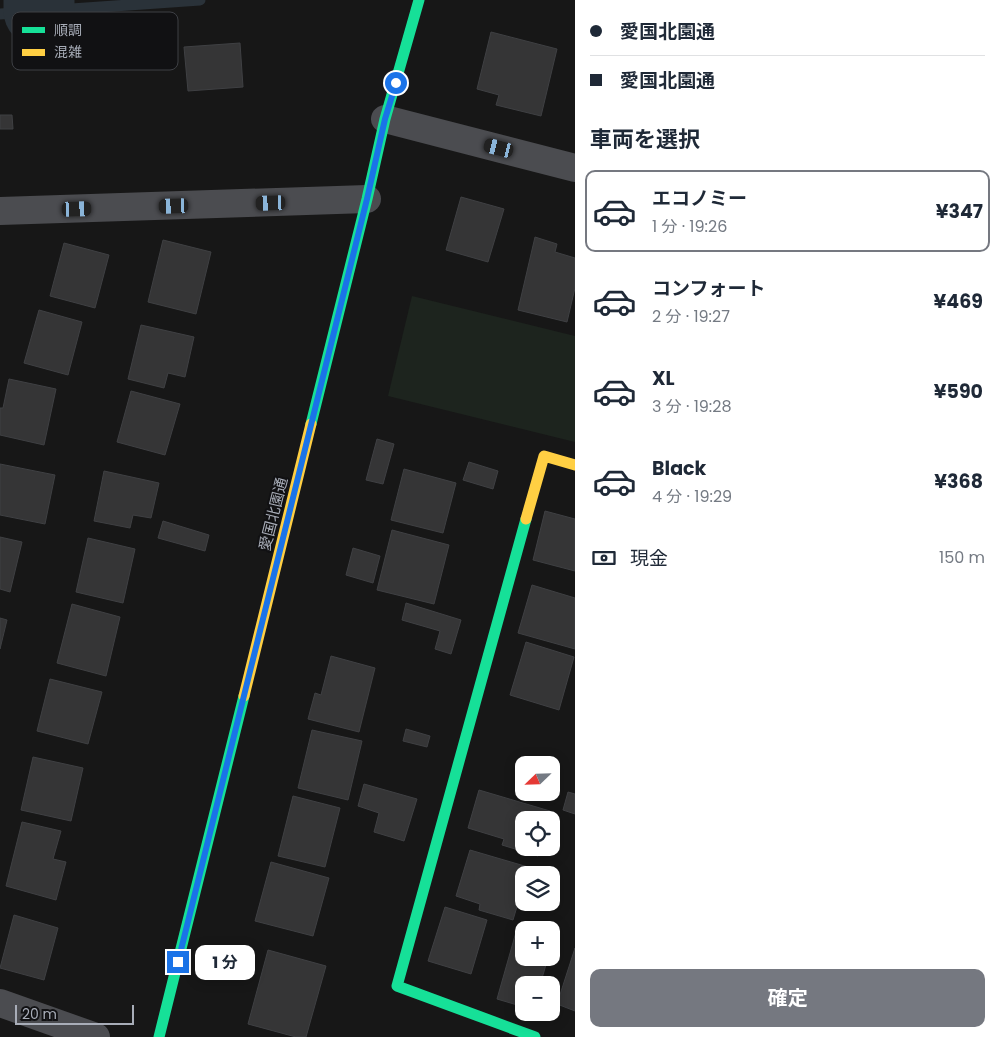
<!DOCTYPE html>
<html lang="ja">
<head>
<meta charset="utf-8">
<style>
  body { margin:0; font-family:Poppins,"Noto Sans JP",sans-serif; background:#f2f2f3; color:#1f2937; height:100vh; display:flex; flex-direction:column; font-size:19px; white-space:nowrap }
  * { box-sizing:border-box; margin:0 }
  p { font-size:16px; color:#747a83 }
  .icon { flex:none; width:28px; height:28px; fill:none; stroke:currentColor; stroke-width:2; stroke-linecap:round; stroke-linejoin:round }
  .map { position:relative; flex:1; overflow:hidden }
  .side { display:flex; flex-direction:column; background:#fff; width:425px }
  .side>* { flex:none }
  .guide { display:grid; align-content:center; height:110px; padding:0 15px; background:#fff }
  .needle { width:32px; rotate:247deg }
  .controls { position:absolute; left:515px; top:756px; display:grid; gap:10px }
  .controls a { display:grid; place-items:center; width:45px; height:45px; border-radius:10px; background:#fff; box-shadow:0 2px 12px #0003; font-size:25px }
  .scale { position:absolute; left:15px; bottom:12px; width:119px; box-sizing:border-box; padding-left:5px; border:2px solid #a8adb8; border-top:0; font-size:14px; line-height:18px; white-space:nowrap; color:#a8adb8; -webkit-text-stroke:4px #111113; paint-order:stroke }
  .end { position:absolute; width:22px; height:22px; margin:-11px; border:6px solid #1a73e8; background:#fff; box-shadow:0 0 0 2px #fff }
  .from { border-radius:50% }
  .bubble { position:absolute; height:35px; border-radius:10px; background:#fff; box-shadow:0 2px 12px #0003; font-size:16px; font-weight:700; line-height:35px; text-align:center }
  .car { position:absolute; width:15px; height:30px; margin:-15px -8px; border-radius:6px; box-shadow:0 0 4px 1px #0007; background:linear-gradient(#222 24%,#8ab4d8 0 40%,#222 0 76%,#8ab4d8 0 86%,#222 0) }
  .guide b { display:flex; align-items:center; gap:18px; height:48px; font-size:19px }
  .guide b+b { border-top:1px solid #e0e1e3 }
  .guide i { width:12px; height:12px; background:#1f2937 }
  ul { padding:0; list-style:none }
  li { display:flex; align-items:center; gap:15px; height:82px; margin:0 10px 8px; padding:0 5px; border:2px solid transparent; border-radius:10px }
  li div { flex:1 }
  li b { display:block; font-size:19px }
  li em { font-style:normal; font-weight:700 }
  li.selected { border-color:#757880 }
  li>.icon { width:45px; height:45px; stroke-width:1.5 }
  h2 { padding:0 15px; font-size:22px; line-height:60px }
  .pay { display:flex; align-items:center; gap:12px; height:55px; padding:0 15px; font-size:19px }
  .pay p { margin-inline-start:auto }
  .cta { display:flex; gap:10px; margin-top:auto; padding:10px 15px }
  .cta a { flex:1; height:58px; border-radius:10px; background:#757880; color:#fff; font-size:20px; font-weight:700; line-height:58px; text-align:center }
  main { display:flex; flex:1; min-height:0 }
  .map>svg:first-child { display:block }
  .green { fill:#1d241e }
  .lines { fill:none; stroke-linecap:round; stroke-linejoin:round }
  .stream { stroke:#2a3239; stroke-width:11 }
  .river { stroke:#2a3239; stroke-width:71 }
  .building { fill:#353536; stroke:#3f4043 }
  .street { stroke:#4b4c50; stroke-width:28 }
  .fast { stroke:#16e098; stroke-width:11 }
  .slow { stroke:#ffcf43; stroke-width:11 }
  .route { stroke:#1a73e8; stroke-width:6 }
  .labels { text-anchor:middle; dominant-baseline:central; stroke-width:4; stroke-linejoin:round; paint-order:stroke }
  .street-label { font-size:15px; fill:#a8adb8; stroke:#111113 }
  .key { fill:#111113; stroke:#3e4045; stroke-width:1 }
  .key-label { font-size:14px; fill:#a8adb8 }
</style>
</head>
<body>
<main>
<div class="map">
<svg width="575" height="1037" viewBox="0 0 575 1037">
  <rect width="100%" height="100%" fill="#171717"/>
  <path class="green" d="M412,296l163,40v106l-187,-46z"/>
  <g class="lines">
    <path class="stream" d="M0,14l200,-14"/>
    <path class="river" d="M39,0v11"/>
  </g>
  <g class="building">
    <path d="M491,32l66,17 -16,67 -45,-11 3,-10 -22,-6z"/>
    <path d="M240,43l3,44 -55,4 -4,-44z"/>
    <path d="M0,115h12l1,14h-13z"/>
    <path d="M461,197l43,12 -16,53 -42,-12z"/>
    <path d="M535,237l22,7 -2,8 20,6v30l-8,34 -49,-12z"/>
    <path d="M163,240l48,12 -15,62 -48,-12z"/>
    <path d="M64,243l45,12 -14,53 -45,-12z"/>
    <path d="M39,310l43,12 -14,53 -44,-12z"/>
    <path d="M141,325l53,12 -9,40 -17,-4 -4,15 -36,-9z"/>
    <path d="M9,379l47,10 -12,56 -44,-10v-27h3z"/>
    <path d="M131,391l49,13 -15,51 -48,-13z"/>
    <path d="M377,439l17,5 -11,40 -17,-4z"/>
    <path d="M469,462l29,9 -5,18 -30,-9z"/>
    <path d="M0,464l55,11 -10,49 -45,-9z"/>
    <path d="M404,469l52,14 -13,50 -52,-13z"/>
    <path d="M104,471l55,12 -8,35 -18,-3 -3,13 -36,-7z"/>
    <path d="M545,511l30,8v52l-42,-11z"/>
    <path d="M163,521l46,14 -4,16 -47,-13z"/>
    <path d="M392,530l57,15 -15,59 -57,-14z"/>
    <path d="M0,537l22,5 -12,50 -10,-3z"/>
    <path d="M88,538l47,11 -12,54 -47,-11z"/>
    <path d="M353,548l27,8 -7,27 -27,-8z"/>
    <path d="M532,585l43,13v51l-57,-16z"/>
    <path d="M406,603l55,17 -10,34 -16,-5 5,-18 -38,-11z"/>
    <path d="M72,604l48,13 -14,59 -49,-13z"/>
    <path d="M0,618l7,2 -7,29z"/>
    <path d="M526,642l48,15 -15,53 -49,-15z"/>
    <path d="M331,656l44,12 -16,64 -51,-13 7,-26 6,2z"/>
    <path d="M50,679l52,13 -14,52 -51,-13z"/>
    <path d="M406,729l24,7 -3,11 -24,-6z"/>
    <path d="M312,730l50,11 -14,59 -50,-12z"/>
    <path d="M33,757l50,11 -12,53 -50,-11z"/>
    <path d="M364,784l53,15 -13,42 -30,-9 5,-19 -21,-7z"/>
    <path d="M479,790l71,21 -2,9h-24v28h16l-2,8 -36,-11 2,-6 -36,-11z"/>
    <path d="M568,792l7,2v20l-12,-4z"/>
    <path d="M293,796l47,12 -15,59 -47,-11z"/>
    <path d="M22,822l39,9 -8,28 13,3 -10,38 -50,-14z"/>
    <path d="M470,850l58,17 -2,8h-2v8l-11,37 -34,-10 1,-6 -24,-8z"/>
    <path d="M271,862l58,16 -16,58 -58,-15z"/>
    <path d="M445,907l42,13 -16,54 -43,-13z"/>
    <path d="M14,915l44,13 -14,52 -44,-12z"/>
    <path d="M518,925l16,5h-10v28h24l-8,27h-16v22l-27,-8z"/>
    <path d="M575,948v63l-18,-7z"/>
    <path d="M268,950l58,16 -20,71h-10l-48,-13z"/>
  </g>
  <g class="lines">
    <g class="street">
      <path d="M385,119l190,49"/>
      <path d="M0,211l367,-12"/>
      <path d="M0,1003l96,34"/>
    </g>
    <g class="fast">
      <path d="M311,424l56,-225 18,-80 34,-119"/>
      <path d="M526,519l-129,467 138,51"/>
      <path d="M159,1037l85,-341"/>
    </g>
    <g class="slow">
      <path d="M526,519l18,-63 31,9"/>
      <path d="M244,696l67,-272"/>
    </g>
  </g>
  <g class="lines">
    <path class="route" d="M178,962l189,-763 18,-80 11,-36"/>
  </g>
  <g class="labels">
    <g class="street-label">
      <text transform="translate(273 514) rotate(-76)">愛国北園通</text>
    </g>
  </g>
  <rect x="12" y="12" width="166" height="58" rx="8" class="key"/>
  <rect x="22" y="27" width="23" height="6" fill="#16e098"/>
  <rect x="22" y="49" width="23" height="7" fill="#ffcf43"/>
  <g class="key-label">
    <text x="54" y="35">順調</text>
    <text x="54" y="57">混雑</text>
  </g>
</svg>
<div class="controls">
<a><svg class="needle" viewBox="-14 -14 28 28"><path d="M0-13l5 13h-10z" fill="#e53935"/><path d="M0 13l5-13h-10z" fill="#747a83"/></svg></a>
<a><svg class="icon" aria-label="locate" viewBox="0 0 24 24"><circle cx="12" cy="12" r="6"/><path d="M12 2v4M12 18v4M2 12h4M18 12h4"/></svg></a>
<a><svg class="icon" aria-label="layers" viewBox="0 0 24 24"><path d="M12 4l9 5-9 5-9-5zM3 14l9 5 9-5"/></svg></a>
<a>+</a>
<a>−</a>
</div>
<div class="scale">20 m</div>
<i class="end from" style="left:396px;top:83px"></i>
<i class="end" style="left:178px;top:962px"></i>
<div class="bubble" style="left:195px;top:945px;width:60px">1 分</div>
<i class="car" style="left:499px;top:148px;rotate:284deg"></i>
<i class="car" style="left:271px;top:203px;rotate:268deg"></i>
<i class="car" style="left:174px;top:206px;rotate:268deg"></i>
<i class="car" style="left:77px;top:209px;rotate:88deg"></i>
</div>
<section class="side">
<div class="guide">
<b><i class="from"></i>愛国北園通</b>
<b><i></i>愛国北園通</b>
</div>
<h2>車両を選択</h2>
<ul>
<li class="selected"><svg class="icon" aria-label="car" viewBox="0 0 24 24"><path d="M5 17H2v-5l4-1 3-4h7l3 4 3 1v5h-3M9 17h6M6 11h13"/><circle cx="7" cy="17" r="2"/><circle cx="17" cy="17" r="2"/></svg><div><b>エコノミー</b><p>1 分 · 19:26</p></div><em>¥347</em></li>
<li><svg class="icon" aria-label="car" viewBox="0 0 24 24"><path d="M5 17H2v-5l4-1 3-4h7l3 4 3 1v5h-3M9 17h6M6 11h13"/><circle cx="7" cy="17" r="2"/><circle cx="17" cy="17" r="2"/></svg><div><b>コンフォート</b><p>2 分 · 19:27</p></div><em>¥469</em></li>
<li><svg class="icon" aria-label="car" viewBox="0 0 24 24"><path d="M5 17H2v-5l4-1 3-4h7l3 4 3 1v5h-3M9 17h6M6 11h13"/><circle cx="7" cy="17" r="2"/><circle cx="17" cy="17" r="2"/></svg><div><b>XL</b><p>3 分 · 19:28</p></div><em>¥590</em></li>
<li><svg class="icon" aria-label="car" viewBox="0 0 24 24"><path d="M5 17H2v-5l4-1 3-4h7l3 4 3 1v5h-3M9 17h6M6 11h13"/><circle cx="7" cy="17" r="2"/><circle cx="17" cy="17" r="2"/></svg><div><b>Black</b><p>4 分 · 19:29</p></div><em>¥368</em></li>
</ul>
<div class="pay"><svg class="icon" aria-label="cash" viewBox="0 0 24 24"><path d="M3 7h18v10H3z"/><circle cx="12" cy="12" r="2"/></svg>現金<p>150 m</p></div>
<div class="cta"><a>確定</a></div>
</section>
</main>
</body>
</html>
